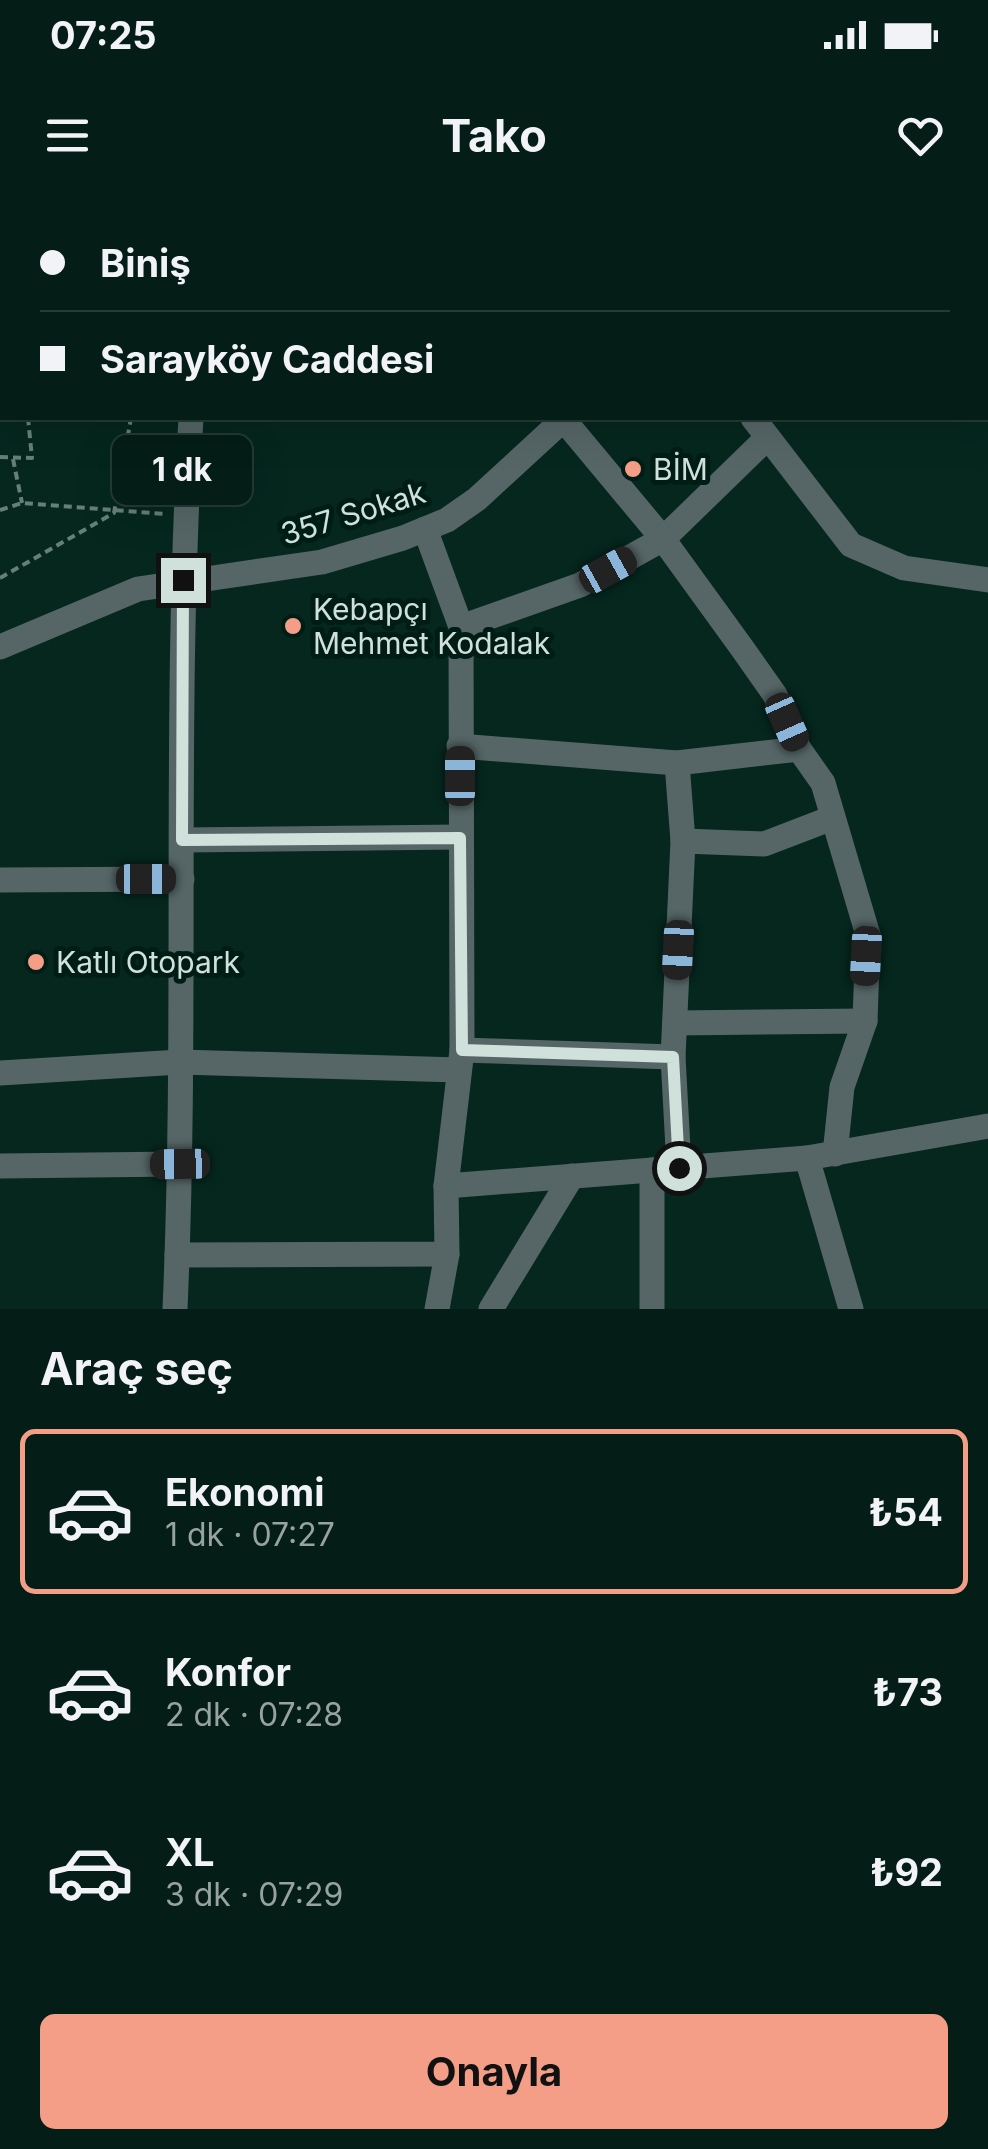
<!DOCTYPE html>
<html lang="tr">
<head>
<meta charset="utf-8">
<style>
  body { margin:0; font-family:Inter,sans-serif; background:#0d261f; color:#f1f3f6; height:100vh; display:flex; flex-direction:column; font-size:38px; white-space:nowrap }
  * { box-sizing:border-box; margin:0 }
  p { font-size:32px; color:#97a2a1 }
  .icon { flex:none; width:55px; height:55px; fill:none; stroke:currentColor; stroke-width:2; stroke-linecap:round; stroke-linejoin:round }
  .map { position:relative; height:1109px; overflow:hidden }
  .details { display:flex; flex-direction:column; background:#041d16; flex:1 }
  .details>* { flex:none }
  .guide { position:absolute; left:0px; top:0px; width:990px; height:220px; box-shadow:0 10px 40px #0002,0 0 0 2px #253b35; display:grid; align-content:center; height:220px; padding:0 40px; background:#041d16 }
  .end { position:absolute; width:45px; height:45px; margin:-22px; border:12px solid #cfe1da; background:#111; box-shadow:0 0 0 5px #111 }
  .from { border-radius:50% }
  .bubble { position:absolute; height:70px; border-radius:15px; background:#041d16; box-shadow:0 10px 40px #0002,0 0 0 2px #253b35; font-size:32px; font-weight:700; line-height:70px; text-align:center }
  .car { position:absolute; width:30px; height:60px; margin:-30px -15px; border-radius:12px; box-shadow:0 0 8px 2px #0007; background:linear-gradient(#222 24%,#8ab4d8 0 40%,#222 0 76%,#8ab4d8 0 86%,#222 0) }
  .guide b { display:flex; align-items:center; gap:35px; height:95px; font-size:38px }
  .guide b+b { border-top:2px solid #253b35 }
  .guide i { width:25px; height:25px; background:#f1f3f6 }
  ul { padding:0; list-style:none }
  li { display:flex; align-items:center; gap:30px; height:165px; margin:0 20px 15px; padding:0 20px; border:5px solid transparent; border-radius:15px }
  li div { flex:1 }
  li b { display:block; font-size:38px }
  li em { font-style:normal; font-weight:700 }
  li.selected { border-color:#f49e87 }
  li>.icon { width:90px; height:90px; stroke-width:1.5 }
  h2 { padding:0 40px; font-size:45px; line-height:120px }
  .action { display:flex; gap:20px; margin-top:auto; padding:20px 40px }
  .action a { flex:1; height:115px; border-radius:15px; background:#f49e87; color:#111; font-size:40px; font-weight:700; line-height:115px; text-align:center }
  .status { display:flex; justify-content:space-between; align-items:center; height:70px; padding:0 50px; background:#041d16; direction:ltr }
  .status svg { height:28px; fill:currentColor }
  header { display:flex; justify-content:space-between; align-items:center; height:130px; padding:0 40px; background:#041d16; font-size:45px; font-weight:700 }
  .map>svg:first-child { display:block }
  .building { fill:#04601c; stroke:#758b75; stroke-width:2.5 }
  .lines { fill:none; stroke-linecap:round; stroke-linejoin:round }
  .path { stroke:#668078; stroke-width:4; stroke-dasharray:8 5; stroke-linecap:butt }
  .pedestrian { stroke:#566667; stroke-width:18 }
  .minor { stroke:#566667; stroke-width:25 }
  .tertiary { stroke:#566667; stroke-width:25 }
  .route { stroke:#cfe1da; stroke-width:12 }
  .poi-dot { fill:#f49e87; stroke:#001d15; stroke-width:4 }
  .labels { text-anchor:middle; dominant-baseline:central; stroke-width:10; stroke-linejoin:round; paint-order:stroke }
  .poi-label { font-size:30px; fill:#cfe1da; stroke:#001d15; text-anchor:start }
  .street-label { font-size:30px; fill:#cfe1da; stroke:#001d15 }
</style>
</head>
<body>
<div class="status"><b>07:25</b><svg viewBox="0 0 49 12"><path d="M0 12V9h3v3zM5 12V6h3v6zM10 12V3h3v9zM15 12V0h3v12zM26 1h20v11H26zM47 4h2v5h-2z"/></svg></div>
<header><svg class="icon" aria-label="menu" viewBox="0 0 24 24"><path d="M4 6h16M4 12h16M4 18h16"/></svg>Tako<svg class="icon" aria-label="heart" viewBox="0 0 24 24"><path d="M12 20l-8-8c-3-5 5-10 8-4 3-6 11-1 8 4z"/></svg></header>
<div class="map">
<svg width="988" height="1109" viewBox="0 0 988 1109">
  <rect width="100%" height="100%" fill="#05271e"/>
  <g class="building">
    <path d="M0,0h46v2h-44l-2,5z"/>
    <rect x="46" y="0" width="42" height="2"/>
    <rect x="88" y="0" width="80" height="2"/>
  </g>
  <g class="lines">
    <g class="path">
      <path d="M0,42h2"/>
      <path d="M0,67l2,-1"/>
      <path d="M0,180l2,-1"/>
      <path d="M0,257l32,1 -4,-40"/>
      <path d="M13,259l9,44"/>
      <path d="M0,310l22,-7 143,11"/>
      <path d="M0,378l114,-65 17,-95"/>
    </g>
    <path class="pedestrian" d="M233,2l2,-2"/>
    <g class="minor">
      <path d="M711,2l1,-2"/>
      <path d="M753,218l98,127 53,23 84,12"/>
      <path d="M563,219l100,120 79,109 33,47 24,54 24,34 45,152 -3,86 -23,66 -7,67"/>
      <path d="M461,427l119,-42 83,-46 103,-100"/>
      <path d="M459,546l218,17 122,-14"/>
      <path d="M677,563l6,78 -10,216 6,110"/>
      <path d="M182,640l278,-3"/>
      <path d="M683,641l81,3 68,-26"/>
      <path d="M0,680l182,-1"/>
      <path d="M675,823l190,-2"/>
      <path d="M462,850l211,7"/>
      <path d="M0,873l180,-11 279,8"/>
      <path d="M807,958l44,151"/>
      <path d="M0,966l180,-2"/>
      <path d="M652,970v139"/>
      <path d="M446,986l361,-28 181,-32"/>
      <path d="M177,1055l270,-1 -1,-68 16,-136 -1,-423 -36,-98"/>
      <path d="M437,1109l10,-55"/>
      <path d="M491,1109l81,-133"/>
    </g>
    <g class="tertiary">
      <path d="M195,0v2"/>
      <path d="M587,0l14,2"/>
      <path d="M0,447l138,-58 184,-27 81,-24 44,-18 30,-21 88,-81"/>
      <path d="M175,1109c13,-297 -2,-595 16,-891"/>
    </g>
  </g>
  <g class="lines">
    <path class="route" d="M183,380l-1,260 278,-2 2,212 211,7 6,111"/>
  </g>
  <g class="poi-dot">
    <circle cx="633" cy="269" r="10"/>
    <circle cx="293" cy="426" r="10"/>
    <circle cx="36" cy="762" r="10"/>
  </g>
  <g class="labels">
    <g class="poi-label">
      <text x="653" y="269">BİM</text>
      <text x="313" y="409">Kebapçı<tspan x="313" dy="34">Mehmet Kodalak</tspan></text>
      <text x="56" y="762">Katlı Otopark</text>
    </g>
    <g class="street-label">
      <text transform="translate(353 313) rotate(-17)">357 Sokak</text>
    </g>
  </g>
</svg>
<i class="end from" style="left:679px;top:968px"></i>
<i class="end" style="left:183px;top:380px"></i>
<div class="bubble" style="left:112px;top:235px;width:140px">1 dk</div>
<i class="car" style="left:608px;top:370px;rotate:61deg"></i>
<i class="car" style="left:787px;top:522px;rotate:156deg"></i>
<i class="car" style="left:460px;top:576px;rotate:0deg"></i>
<i class="car" style="left:146px;top:679px;rotate:90deg"></i>
<i class="car" style="left:678px;top:750px;rotate:183deg"></i>
<i class="car" style="left:866px;top:756px;rotate:183deg"></i>
<i class="car" style="left:180px;top:964px;rotate:269deg"></i>
<div class="guide">
<b><i class="from"></i>Biniş</b>
<b><i></i>Sarayköy Caddesi</b>
</div>
</div>
<section class="details">
<h2>Araç seç</h2>
<ul>
<li class="selected"><svg class="icon" aria-label="car" viewBox="0 0 24 24"><path d="M5 17H2v-5l4-1 3-4h7l3 4 3 1v5h-3M9 17h6M6 11h13"/><circle cx="7" cy="17" r="2"/><circle cx="17" cy="17" r="2"/></svg><div><b>Ekonomi</b><p>1 dk · 07:27</p></div><em>₺54</em></li>
<li><svg class="icon" aria-label="car" viewBox="0 0 24 24"><path d="M5 17H2v-5l4-1 3-4h7l3 4 3 1v5h-3M9 17h6M6 11h13"/><circle cx="7" cy="17" r="2"/><circle cx="17" cy="17" r="2"/></svg><div><b>Konfor</b><p>2 dk · 07:28</p></div><em>₺73</em></li>
<li><svg class="icon" aria-label="car" viewBox="0 0 24 24"><path d="M5 17H2v-5l4-1 3-4h7l3 4 3 1v5h-3M9 17h6M6 11h13"/><circle cx="7" cy="17" r="2"/><circle cx="17" cy="17" r="2"/></svg><div><b>XL</b><p>3 dk · 07:29</p></div><em>₺92</em></li>
</ul>
<div class="action"><a>Onayla</a></div>
</section>
</body>
</html>
